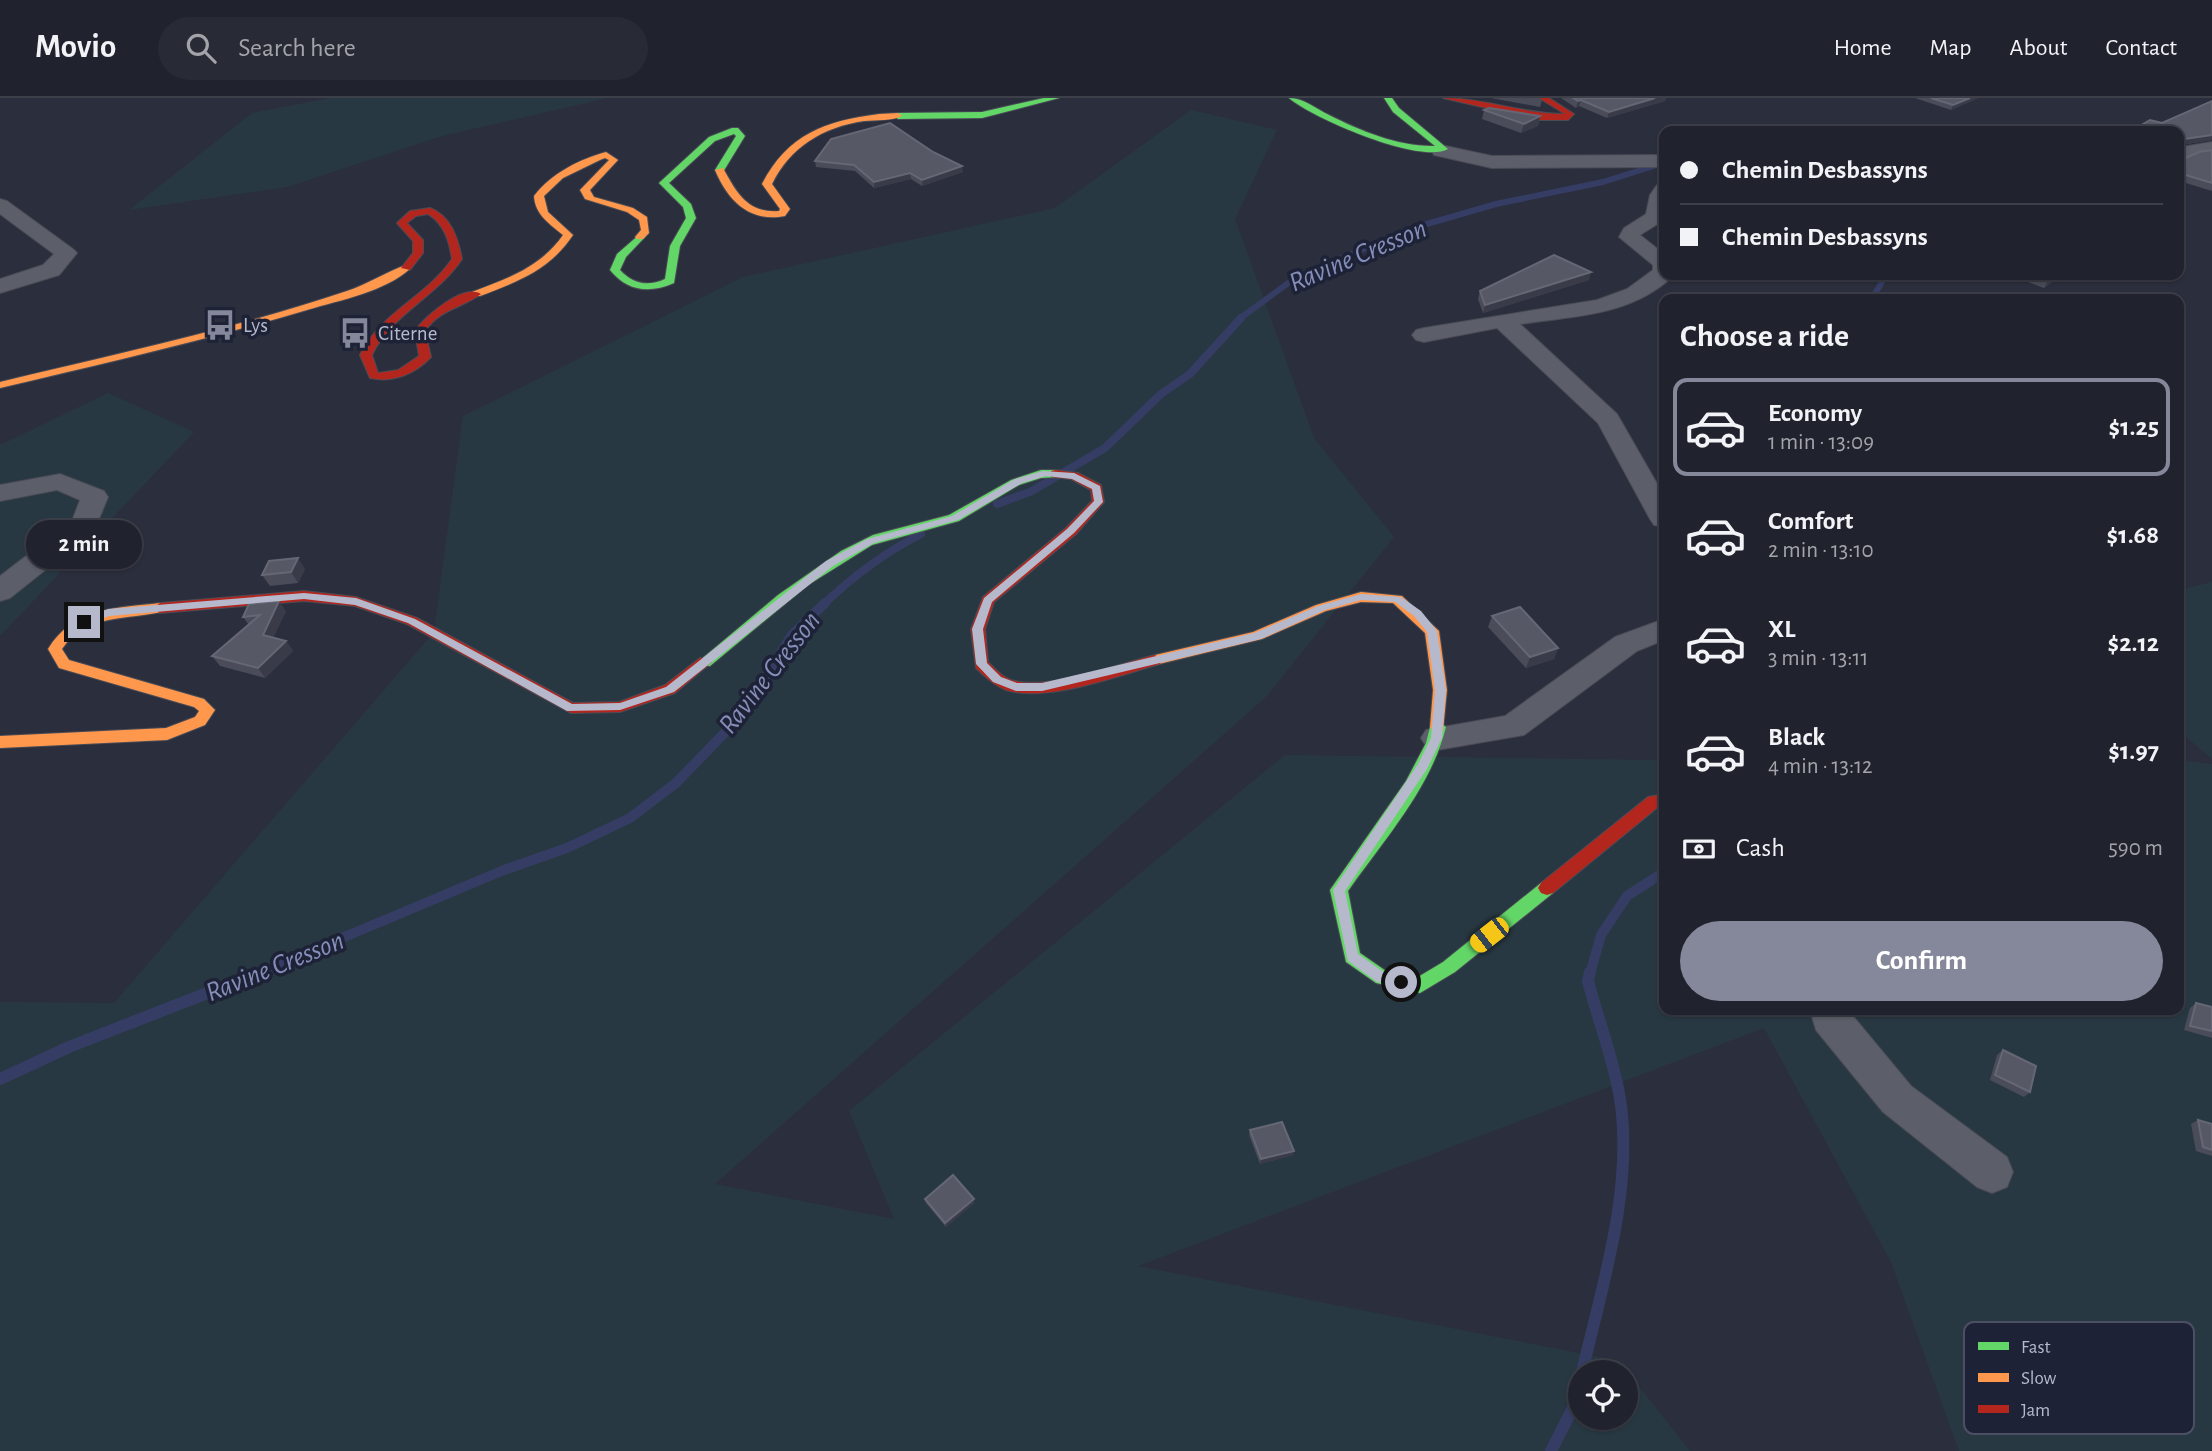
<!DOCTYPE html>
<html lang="en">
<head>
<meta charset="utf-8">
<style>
  body { margin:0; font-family:"Alegreya Sans",sans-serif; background:#282a35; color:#f1f3f6; height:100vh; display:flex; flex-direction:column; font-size:26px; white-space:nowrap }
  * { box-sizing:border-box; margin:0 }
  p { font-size:23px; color:#a2a4aa }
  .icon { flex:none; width:38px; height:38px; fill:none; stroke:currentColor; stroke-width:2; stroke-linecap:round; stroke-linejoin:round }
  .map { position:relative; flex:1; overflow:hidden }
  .panel { position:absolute; left:1659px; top:196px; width:525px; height:721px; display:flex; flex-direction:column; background:#20222d; border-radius:14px; box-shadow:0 2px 5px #0004,0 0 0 2px #3d3f49 }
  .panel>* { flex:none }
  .top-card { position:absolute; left:1659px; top:28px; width:525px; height:154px; border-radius:14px; box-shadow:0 2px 5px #0004,0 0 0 2px #3d3f49; display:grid; align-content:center; height:154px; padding:0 21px; background:#20222d }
  .fabs { position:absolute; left:1568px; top:1262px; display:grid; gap:14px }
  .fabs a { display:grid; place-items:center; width:70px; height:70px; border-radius:50%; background:#20222d; box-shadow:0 2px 5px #0004,0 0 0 2px #3d3f49; font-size:35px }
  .end { position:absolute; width:32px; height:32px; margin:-16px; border:9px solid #b6b9cc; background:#111; box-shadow:0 0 0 4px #111 }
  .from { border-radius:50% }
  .bubble { position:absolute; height:49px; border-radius:24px; background:#20222d; box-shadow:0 2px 5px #0004,0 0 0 2px #3d3f49; font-size:23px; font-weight:700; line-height:49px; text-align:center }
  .car { position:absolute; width:21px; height:42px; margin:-21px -10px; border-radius:9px; box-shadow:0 0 5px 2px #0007; background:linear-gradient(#f5c518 24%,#345 0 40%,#f5c518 0 76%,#345 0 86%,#f5c518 0) }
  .top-card b { display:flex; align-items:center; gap:24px; height:66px; font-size:26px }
  .top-card b+b { border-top:2px solid #3d3f49 }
  .top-card i { width:18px; height:18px; background:#f1f3f6 }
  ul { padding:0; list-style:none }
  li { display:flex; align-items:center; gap:21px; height:98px; margin:0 14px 10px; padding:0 7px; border:4px solid transparent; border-radius:14px }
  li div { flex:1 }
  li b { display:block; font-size:26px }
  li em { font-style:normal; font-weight:700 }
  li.current { border-color:#85889a }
  li>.icon { width:63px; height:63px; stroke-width:1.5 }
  h2 { padding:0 21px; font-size:32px; line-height:84px }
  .pay { display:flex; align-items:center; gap:18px; height:77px; padding:0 21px; font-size:26px }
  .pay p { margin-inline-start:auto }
  .action { display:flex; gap:14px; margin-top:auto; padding:14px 21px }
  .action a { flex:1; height:80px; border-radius:42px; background:#85889a; color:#fff; font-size:28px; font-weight:700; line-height:80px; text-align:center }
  header { display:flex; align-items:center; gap:42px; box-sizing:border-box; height:98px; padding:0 35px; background:#20222d; border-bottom:2px solid #3d3f49 }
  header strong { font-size:33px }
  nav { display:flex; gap:38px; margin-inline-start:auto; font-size:24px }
  .search { width:490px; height:63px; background:#282a35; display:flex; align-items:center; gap:18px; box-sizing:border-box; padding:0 24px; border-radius:38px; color:#a2a4aa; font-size:26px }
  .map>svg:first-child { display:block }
  .green { fill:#283842; fill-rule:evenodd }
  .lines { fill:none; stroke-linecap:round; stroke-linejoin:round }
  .stream-far3 { stroke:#353d64; stroke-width:6 }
  .stream-far2 { stroke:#353d64; stroke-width:8 }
  .stream-far1 { stroke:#353d64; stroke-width:10 }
  .stream { stroke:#353d64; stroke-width:12 }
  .street-casing { stroke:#494b55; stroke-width:2 }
  .fast-casing { stroke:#494b55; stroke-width:2 }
  .slow-casing { stroke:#494b55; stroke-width:2 }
  .jam-casing { stroke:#494b55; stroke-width:2 }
  .street { fill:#5c5e69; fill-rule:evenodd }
  .fast { fill:#63d668; fill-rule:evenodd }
  .slow { fill:#ff974d; fill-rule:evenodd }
  .jam { fill:#b3261e; fill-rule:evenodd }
  .wall { fill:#4a4c59 }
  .shaded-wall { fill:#393b48 }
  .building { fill:#565865; stroke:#656775; stroke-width:2 }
  .route { fill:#b6b9cc }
  .labels { text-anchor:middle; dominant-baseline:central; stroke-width:7; stroke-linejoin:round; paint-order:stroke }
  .far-poi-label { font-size:21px; fill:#b6b9cc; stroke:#1e2237; text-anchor:start }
  .water-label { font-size:28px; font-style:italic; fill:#848eb8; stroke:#1e2237 }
  .key { fill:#1e2237; stroke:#4c4f64; stroke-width:2 }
  .key-label { font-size:19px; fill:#b6b9cc }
</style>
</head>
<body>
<header>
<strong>Movio</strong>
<div class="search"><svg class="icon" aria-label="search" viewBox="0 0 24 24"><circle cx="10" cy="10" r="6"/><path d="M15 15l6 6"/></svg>Search here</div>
<nav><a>Home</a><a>Map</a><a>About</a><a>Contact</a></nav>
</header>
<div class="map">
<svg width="2212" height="1353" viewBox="0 0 2212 1353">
  <rect width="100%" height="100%" fill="#2b2e3c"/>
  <g class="green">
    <path d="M330,0h278l-166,38 -155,51 -158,23 123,-97z"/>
    <path d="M1191,12l86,20 -42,89 79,219 80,99 -128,160 -551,487 179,35 -45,-108 436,-356 379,5v250h515v-250l33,4v687h-253l-68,-189 -127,-234 -626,238 481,95 71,90h-1690v-449l114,1 320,-371 29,-216 280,-139 312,-69zM1580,1274h46v46h-46z"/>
    <path d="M108,295l86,39 -194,204v-191z"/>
    <path d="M2212,484v177l-33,-28v-141z"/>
  </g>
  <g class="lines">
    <g class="stream-far3">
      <path d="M2055,33l10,-1"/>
      <path d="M1872,201l14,-24"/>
      <path d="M1239,221l59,-43 122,-50 76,-22 107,-22 57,-18"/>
    </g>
    <g class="stream-far2">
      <path d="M997,406l33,-12 75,-44 56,-54 29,-20 51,-56"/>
      <path d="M823,507c30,-29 61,-52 98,-71"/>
    </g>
    <g class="stream-far1">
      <path d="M256,876l248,-104 63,-22 63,-30 46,-35 64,-66 52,-82 33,-32"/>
      <path d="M1590,876l11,-39 26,-39 37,-24"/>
    </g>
    <g class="stream">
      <path d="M0,981l69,-32 192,-75"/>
      <path d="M1582,1274c20,-85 52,-185 38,-273 -6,-39 -22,-79 -32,-118l2,-9"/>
      <path d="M1551,1353l24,-47 5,-25"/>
    </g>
    <defs>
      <g id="street">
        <path d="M2212,44v12l-18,2 -15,9v-15l3,-3z"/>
        <path d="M1441,47l51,11 172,-1v12l-172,1 -58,-13 -2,-4 2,-4z"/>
        <path d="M1664,85v37l-24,15 24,19v21l8,2c-42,39 -98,39 -152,47l97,90 47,82v31l-10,-2 -4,-6 -52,-96 -101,-95 -73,14 -8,-2 -4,-5 4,-5 8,-2 173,-28 30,-11 26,-19v-5l-34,-28 5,-9 22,-14 4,-19 7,-10z"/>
        <path d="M0,101l7,2 66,48 4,4 -18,22 -59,18v-14l43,-14 11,-11 -54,-40z"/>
        <path d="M60,376l44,17 4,6 -14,34 -84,67 -10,3v-25l72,-55 8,-21 -23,-10 -57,11v-16z"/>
        <path d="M1664,521v21l-27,11 -113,84 -87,15 -11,-4 -5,-8 5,-8 79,-14 110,-79z"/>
        <path d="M1810,912h38l63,76 96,71 6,15 -6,15 -15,6 -15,-6 -94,-75 -67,-82z"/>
      </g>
      <g id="fast">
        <path d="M1044,0h15l-77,20 -84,1 -4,-3 4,-3 84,-1z"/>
        <path d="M1289,0c15,0 27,11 40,17 32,16 70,32 106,31l-42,-34 -9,-14h8l7,10 49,41c-27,16 -136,-31 -159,-51z"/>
        <path d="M732,30h6l7,8 -22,36 -8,-2 21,-34 -2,-2 -19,7 -46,42 22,21 5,14 -16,28 -6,37c-25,11 -47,8 -64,-13l7,-16 23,-20 5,3 -19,20 -6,13c13,14 28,17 45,9l5,-33 16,-28 -3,-11 -24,-24 50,-46z"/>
        <path d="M1041,372h14l6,4 -2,3 -18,1 -22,7 -60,36 -87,24 -64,40 -98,81h-10l-2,-4 80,-67 63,-44 32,-16 76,-20 62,-35z"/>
        <path d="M1438,623l8,6c-15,61 -63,114 -98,164l12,62 26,18 32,6 25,-15 98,-79 6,-2 6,2 3,5 -3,5 -98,79 -35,21 -44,-10 -30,-21 -16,-72 76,-109 20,-38 4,-16z"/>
      </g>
      <g id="slow">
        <path d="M879,16l19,-1 4,3c-9,5 -26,4 -38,5 -41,6 -74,26 -92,63l18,25 -5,7c-35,7 -57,-15 -70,-46l8,-2c13,24 25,46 56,43l1,-2 -18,-25c26,-50 63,-63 117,-70z"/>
        <path d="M606,54l12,8 -28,30 4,7 39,11 14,9 2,16 -6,6h-6l-2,-2 6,-7 -2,-10 -12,-8 -42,-13 -5,-9 29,-30 -4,-2 -5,2 -37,18 -19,18 4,16 25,23c-23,35 -56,47 -93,61h-8v-4c35,-13 69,-25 91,-57 -13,-11 -28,-20 -29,-39 18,-23 44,-36 72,-44z"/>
        <path d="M406,167l5,3c-26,24 -71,32 -104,42 -101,30 -204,54 -307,78v-6c116,-28 234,-53 347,-91 21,-7 39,-19 59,-26z"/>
        <path d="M1361,494l41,4 37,35 8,59 -4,41h-10l-3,-4 3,-37 -8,-57 -32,-30 -32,-1 -35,9 -64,28 -107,26 -7,-5 7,-5 98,-23 63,-27z"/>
        <path d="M160,505l5,2 2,3 -2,3c-38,10 -78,1 -103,38l7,11 135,39 11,11 -10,15 -38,15 -167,8v-12l166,-8 29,-11 4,-6 -5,-4 -135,-39 -11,-19c26,-42 68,-41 112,-46z"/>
      </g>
      <g id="jam">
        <path d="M1443,0c41,0 80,16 122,16l-26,-16h10l25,16 -6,6h-30z"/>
        <path d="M430,110c21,8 28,30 32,51 -25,38 -71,55 -90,96l6,18 20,-3 21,-14 -4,-25c10,-15 49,-48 66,-37 -19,14 -41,15 -56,37l6,26c-16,17 -38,26 -61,21l-10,-23c21,-43 66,-58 92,-96 -3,-18 -7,-34 -24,-45l-12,2 -9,7 16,17v13l-13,17 -9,-2 12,-15v-12l-16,-18 13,-12z"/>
        <path d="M1055,372l23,3 23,12 3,17 -28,32 -82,68 -9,27 3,33c8,8 16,17 27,19 35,9 104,-17 140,-26l7,5 -2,4c-41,11 -112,39 -154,26 -12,-5 -21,-13 -30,-22l-5,-39 12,-32 83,-69 26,-27 -1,-11 -20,-11 -20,-2v-6z"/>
        <path d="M304,493l52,6 61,21 156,85 46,-1 46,-17 35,-27h10l2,4 -37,31 -55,19 -49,1 -164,-89 -52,-18 -51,-5 -144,12 -7,-5 7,-5z"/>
        <path d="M1664,696v12l-6,1 -105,86 -6,2 -6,-2 -3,-5 3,-5 107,-86z"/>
      </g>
    </defs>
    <use href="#street" class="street-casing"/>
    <use href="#fast" class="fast-casing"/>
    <use href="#slow" class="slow-casing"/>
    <use href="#jam" class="jam-casing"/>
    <use href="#street" class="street"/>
    <use href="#fast" class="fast"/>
    <use href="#slow" class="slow"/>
    <use href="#jam" class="jam"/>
  </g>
  <g class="wall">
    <path d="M1491,0h49l2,2 -2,7z"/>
    <path d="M1561,0h105l-1,3 -58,17 -28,-12 -3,2z"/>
    <path d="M1915,0h63l-27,12z"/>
    <path d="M2212,3v39l-32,5 1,15 31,-10v41l-33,-10v-50l-46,-1 29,-7z"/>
    <path d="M1484,12l56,6 -2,10 -17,7 -39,-14z"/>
    <path d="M815,63l148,11 -41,14 -11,-7 -37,9 -19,-17 -39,-4z"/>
    <path d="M2019,177h42l-17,13 -27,-10z"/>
    <path d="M1589,182l-106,33 -5,-14 2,-8z"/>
    <path d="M305,471l-7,14 -28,3 -8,-11z"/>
    <path d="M286,513l-13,27 13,3 7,10 -28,27 -45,-12 -8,-10 37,-31 -6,-8z"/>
    <path d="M1492,518l66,32 -4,11 -28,9 -38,-41z"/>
    <path d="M2196,905l16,4v31l-28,-8 6,-22z"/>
    <path d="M2003,952l27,42 -6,5 -34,-17 7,-25z"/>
    <path d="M2198,1022l14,4v32l-16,-5 -5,-27z"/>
    <path d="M1250,1032l43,25 -33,9 -11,-29z"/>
    <path d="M925,1101h49v4l-28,24 -20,-24z"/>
  </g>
  <g class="shaded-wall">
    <path d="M1655,0h11l-1,3 -58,17 2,-6z"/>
    <path d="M1970,0h8l-27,12 2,-5z"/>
    <path d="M1581,2l-2,6 -3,2 2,-7z"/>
    <path d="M1540,18l-2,10 -17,7 3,-9z"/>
    <path d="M2212,37v5l-32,5 -1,2 5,-8z"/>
    <path d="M962,68l1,6 -41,14v-6z"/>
    <path d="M910,75l1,6 -37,9v-6z"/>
    <path d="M1591,174l-2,8 -106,33 2,-8z"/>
    <path d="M2056,177h5l-17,13 4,-7z"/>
    <path d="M298,460l7,11 -7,14 -7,-11z"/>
    <path d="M279,503l7,10 -16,34 -7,-10z"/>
    <path d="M286,543l7,10 -28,27 -7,-10z"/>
    <path d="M1558,550l-4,11 -28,9 4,-11z"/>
    <path d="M1294,1053l-1,4 -33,9 1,-5z"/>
    <path d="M974,1101v4l-28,24 -1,-4z"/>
  </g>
  <g class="building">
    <path d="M1573,0h82l-46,14 -28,-12 -3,1z"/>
    <path d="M1931,0h39l-17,7z"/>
    <path d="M2212,3v34l-28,4 -4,5 1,16 18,-8 13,-2v33l-33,-10v-42h-63l8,-5 9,4 17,-10 12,3z"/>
    <path d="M1489,10l51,8 -16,8 -40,-14z"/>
    <path d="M890,25l43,29 29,14 -40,14 -12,-7 -36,9 -20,-17 -39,-4 16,-22z"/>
    <path d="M1554,157l37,17 -106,33 -5,-14z"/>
    <path d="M2030,177h26l-8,6z"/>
    <path d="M298,460l-7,14 -29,3 7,-14z"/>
    <path d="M279,503l-16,34 23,6 -28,27 -46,-12 48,-41 -17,2 6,-13z"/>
    <path d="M1520,509l38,41 -28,9 -38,-41z"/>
    <path d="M2196,905l16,4v24l-22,-5z"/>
    <path d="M2003,952l33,16 -6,26 -35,-17z"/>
    <path d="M2198,1022l14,4v26l-9,-3z"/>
    <path d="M1282,1024l12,29 -33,8 -11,-29z"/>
    <path d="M953,1077l21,24 -29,24 -20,-24z"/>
  </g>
  <path class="route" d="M1043,373l31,2 26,13 3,16 -29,31 -82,69 -9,27 4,34 14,14 16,6h25l212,-50 64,-27 43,-12 40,3 20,14 16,20 9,59 -4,48 -15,31 -82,122 13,63 27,19 21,5v8l-29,-4 -29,-21 -15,-71 85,-126 13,-26 4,-48 -8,-58 -13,-16 -19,-14 -34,-2 -36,10 -64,29 -219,52h-26l-23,-9 -17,-18 -4,-35 12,-31 83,-69 27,-28 -2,-12 -20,-10 -26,-3 -24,7 -64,37 -84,23 -41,23 -159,126 -54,18 -53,1 -159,-88 -53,-18 -51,-6 -195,17 -25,9 -5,-3 29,-13 196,-16 52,5 59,21 157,85 48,-1 46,-16 160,-126 41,-22 85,-23 63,-37z"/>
  <defs>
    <symbol id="bus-bare" viewBox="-9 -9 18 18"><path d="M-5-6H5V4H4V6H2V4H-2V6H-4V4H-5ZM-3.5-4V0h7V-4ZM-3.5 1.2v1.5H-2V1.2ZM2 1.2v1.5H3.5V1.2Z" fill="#85889a" stroke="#1e2237" stroke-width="2.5" paint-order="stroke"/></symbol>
  </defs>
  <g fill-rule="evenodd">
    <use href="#bus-bare" x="198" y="205" width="44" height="44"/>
    <use href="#bus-bare" x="333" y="213" width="44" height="44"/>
  </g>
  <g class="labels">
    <g class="far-poi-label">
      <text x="243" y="227">Lys</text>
      <text x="378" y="235">Citerne</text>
    </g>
    <g class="water-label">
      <text transform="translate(1358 158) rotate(-23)">Ravine Cresson</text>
      <text transform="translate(770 575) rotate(-52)">Ravine Cresson</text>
      <text transform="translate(275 869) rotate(-22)">Ravine Cresson</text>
    </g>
  </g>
  <rect x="1964" y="1224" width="230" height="112" rx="10" class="key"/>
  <rect x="1978" y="1244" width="31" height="8" fill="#63d668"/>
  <rect x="1978" y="1275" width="31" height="9" fill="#ff974d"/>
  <rect x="1978" y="1307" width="31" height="8" fill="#b3261e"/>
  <g class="key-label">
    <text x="2021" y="1255">Fast</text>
    <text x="2021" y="1286">Slow</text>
    <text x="2021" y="1318">Jam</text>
  </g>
</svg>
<div class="fabs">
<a><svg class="icon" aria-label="locate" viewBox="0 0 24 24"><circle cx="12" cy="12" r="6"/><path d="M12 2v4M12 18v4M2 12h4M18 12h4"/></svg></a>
</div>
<i class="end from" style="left:1401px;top:884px"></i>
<i class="end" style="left:84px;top:524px"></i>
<div class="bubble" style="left:26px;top:422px;width:116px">2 min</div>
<i class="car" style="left:1489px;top:837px;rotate:232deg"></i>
<div class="top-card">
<b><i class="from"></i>Chemin Desbassyns</b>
<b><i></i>Chemin Desbassyns</b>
</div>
<section class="panel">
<h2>Choose a ride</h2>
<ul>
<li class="current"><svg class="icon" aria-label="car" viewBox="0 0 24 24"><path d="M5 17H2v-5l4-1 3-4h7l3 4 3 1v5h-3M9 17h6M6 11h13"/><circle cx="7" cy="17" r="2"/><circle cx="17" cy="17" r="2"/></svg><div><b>Economy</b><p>1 min · 13:09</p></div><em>$1.25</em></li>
<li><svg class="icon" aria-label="car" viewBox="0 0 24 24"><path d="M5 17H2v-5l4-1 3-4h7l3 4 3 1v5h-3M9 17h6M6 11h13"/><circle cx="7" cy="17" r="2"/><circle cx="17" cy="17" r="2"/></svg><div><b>Comfort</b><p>2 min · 13:10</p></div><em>$1.68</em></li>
<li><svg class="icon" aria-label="car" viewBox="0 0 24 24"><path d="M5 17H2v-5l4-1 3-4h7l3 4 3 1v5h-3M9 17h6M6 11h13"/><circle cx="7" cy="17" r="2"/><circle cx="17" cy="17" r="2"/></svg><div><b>XL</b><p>3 min · 13:11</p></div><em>$2.12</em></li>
<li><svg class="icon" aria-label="car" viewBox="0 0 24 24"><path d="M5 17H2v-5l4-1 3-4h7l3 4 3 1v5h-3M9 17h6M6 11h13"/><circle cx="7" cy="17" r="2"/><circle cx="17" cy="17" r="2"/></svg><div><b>Black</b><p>4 min · 13:12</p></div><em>$1.97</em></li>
</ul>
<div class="pay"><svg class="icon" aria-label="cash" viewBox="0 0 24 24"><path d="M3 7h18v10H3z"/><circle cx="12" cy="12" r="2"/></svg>Cash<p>590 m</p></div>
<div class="action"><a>Confirm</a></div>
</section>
</div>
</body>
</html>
